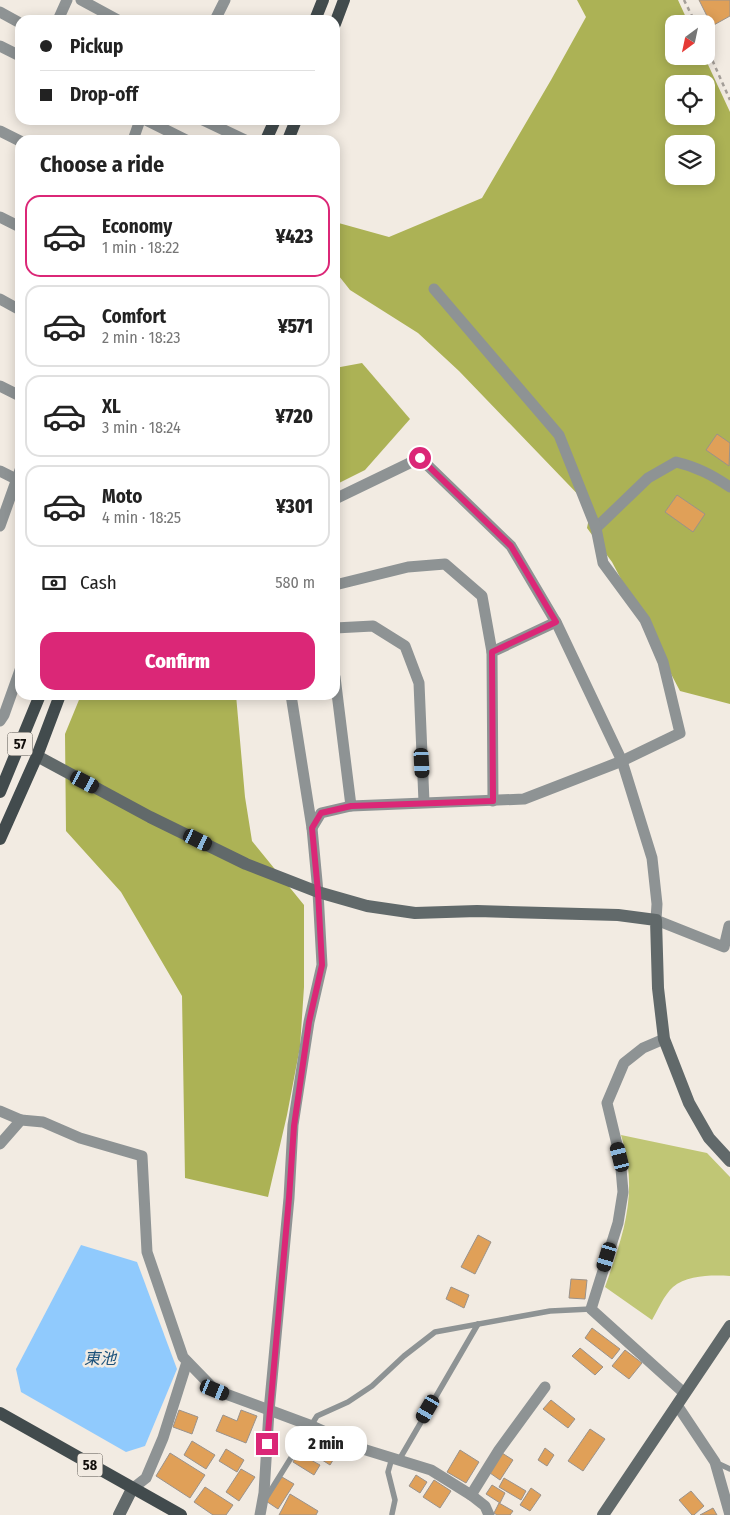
<!DOCTYPE html>
<html lang="en">
<head>
<meta charset="utf-8">
<style>
  body { margin:0; font-family:"Fira Sans Condensed","Noto Sans JP",sans-serif; background:#f6f6f6; color:#222; height:100vh; display:flex; flex-direction:column; font-size:19px; white-space:nowrap }
  * { box-sizing:border-box; margin:0 }
  p { font-size:16px; color:#767676 }
  .icon { flex:none; width:28px; height:28px; fill:none; stroke:currentColor; stroke-width:2; stroke-linecap:round; stroke-linejoin:round }
  .map { position:relative; flex:1; overflow:hidden }
  .panel { position:absolute; left:15px; top:135px; width:325px; height:565px; display:flex; flex-direction:column; background:#fff; border-radius:15px; box-shadow:0 2px 12px #0003 }
  .panel>* { flex:none }
  .hud { position:absolute; left:15px; top:15px; width:325px; height:110px; border-radius:15px; box-shadow:0 2px 12px #0003; display:grid; align-content:center; height:110px; padding:0 25px; background:#fff }
  .needle { width:32px; rotate:213deg }
  .fabs { position:absolute; left:665px; top:15px; display:grid; gap:10px }
  .fabs a { display:grid; place-items:center; width:50px; height:50px; border-radius:10px; background:#fff; box-shadow:0 2px 12px #0003; font-size:25px }
  .end { position:absolute; width:22px; height:22px; margin:-11px; border:6px solid #db2777; background:#fff; box-shadow:0 0 0 2px #fff }
  .from { border-radius:50% }
  .bubble { position:absolute; height:35px; border-radius:15px; background:#fff; box-shadow:0 2px 12px #0003; font-size:16px; font-weight:800; line-height:35px; text-align:center }
  .car { position:absolute; width:15px; height:30px; margin:-15px -8px; border-radius:6px; box-shadow:0 0 4px 1px #0007; background:linear-gradient(#222 24%,#8ab4d8 0 40%,#222 0 76%,#8ab4d8 0 86%,#222 0) }
  .hud b { display:flex; align-items:center; gap:18px; height:48px; font-size:19px }
  .hud b+b { border-top:1px solid #e0e0e0 }
  .hud i { width:12px; height:12px; background:#222 }
  ul { padding:0; list-style:none }
  li { display:flex; align-items:center; gap:15px; height:82px; margin:0 10px 8px; padding:0 15px; border:2px solid #e0e0e0; border-radius:15px }
  li div { flex:1 }
  li b { display:block; font-size:19px }
  li em { font-style:normal; font-weight:800 }
  li.on { border-color:#db2777 }
  li>.icon { width:45px; height:45px; stroke-width:1.5 }
  h2 { padding:0 25px; font-size:22px; line-height:60px }
  .pay { display:flex; align-items:center; gap:12px; height:55px; padding:0 25px; font-size:19px }
  .pay p { margin-inline-start:auto }
  .cta { display:flex; gap:10px; margin-top:auto; padding:10px 25px }
  .cta a { flex:1; height:58px; border-radius:15px; background:#db2777; color:#fff; font-size:20px; font-weight:800; line-height:58px; text-align:center }
  .map>svg:first-child { display:block }
  .green { fill:#c0c675 }
  .forest { fill:#acb255; fill-rule:evenodd }
  .water { fill:#90cafd }
  .building { fill:#e0a058; stroke:#9a928b }
  .lines { fill:none; stroke-linecap:round; stroke-linejoin:round }
  .path { stroke:#a59f99; stroke-width:2.5; stroke-dasharray:4 4; stroke-linecap:butt }
  .lane { stroke:#8e9394; stroke-width:5.5 }
  .street { stroke:#8e9394; stroke-width:11 }
  .secondary { stroke:#61696a; stroke-width:12 }
  .primary { stroke:#424b4d; stroke-width:12 }
  .route { stroke:#db2777; stroke-width:6 }
  .labels { text-anchor:middle; dominant-baseline:central; stroke-width:5; stroke-linejoin:round; paint-order:stroke }
  .shield { fill:#f2ebe2; stroke:#55514c; stroke-width:1 }
  .shield-label { font-size:14px; font-weight:bold; fill:#120f0c }
  .water-label { font-size:16px; font-style:italic; fill:#1b517a; stroke:#f2ebe2 }
</style>
</head>
<body>
<div class="map">
<svg width="730" height="1515" viewBox="0 0 730 1515">
  <rect width="100%" height="100%" fill="#f2ebe2"/>
  <path class="green" d="M621,1135l86,18 23,24v99c-18,-1 -43,-1 -57,11 -9,8 -15,23 -21,33l-47,-33c19,-54 34,-95 16,-152z"/>
  <g class="forest">
    <path d="M577,0h101l11,24h-15v32h30l26,56v592l-50,-13 -68,-129 -25,-34 4,-20 -132,-137 -41,-38 -68,-43 -15,-19v-49l54,15 93,-39 69,-118 35,-63zM674,84h32v32h-32zM674,144h32v32h-32z"/>
    <path d="M362,363l48,56 -45,51 -30,15v-117z"/>
    <path d="M81,695h155l9,102 7,44 52,64v82l-4,60 -13,68 -19,82 -83,-19 -3,-182 -61,-104 -55,-61 -1,-97z"/>
  </g>
  <path class="water" d="M81,1245l56,17 40,107 -32,77 -19,6 -105,-60 -5,-23z"/>
  <g class="building">
    <path d="M699,0h31v16l-18,10z"/>
    <path d="M717,434l13,9 -1,23 -23,-16z"/>
    <path d="M677,495l28,19 -12,18 -28,-20z"/>
    <path d="M478,1235l13,7 -16,32 -14,-7z"/>
    <path d="M571,1279l16,1 -2,19 -16,-1z"/>
    <path d="M451,1287l18,8 -5,13 -18,-9z"/>
    <path d="M592,1328l28,21 -8,10 -27,-21z"/>
    <path d="M580,1348l23,19 -8,8 -23,-19z"/>
    <path d="M625,1350l17,13 -13,16 -17,-13z"/>
    <path d="M551,1400l24,19 -7,9 -25,-19z"/>
    <path d="M179,1410l19,7 -6,17 -19,-7z"/>
    <path d="M241,1410l16,6 -11,27 -30,-12 7,-16 14,6z"/>
    <path d="M590,1429l15,10 -22,32 -15,-10z"/>
    <path d="M192,1441l23,14 -9,14 -22,-14z"/>
    <path d="M326,1445l12,7 -8,13 -11,-7z"/>
    <path d="M545,1448l9,7 -7,11 -9,-6z"/>
    <path d="M226,1449l18,11 -7,12 -18,-11z"/>
    <path d="M460,1450l19,12 -13,21 -19,-11z"/>
    <path d="M170,1453l35,22 -15,23 -34,-22z"/>
    <path d="M298,1453l22,12 -6,10 -21,-13z"/>
    <path d="M502,1453l11,7 -13,20 -10,-7z"/>
    <path d="M241,1469l14,8 -16,24 -13,-9z"/>
    <path d="M416,1475l11,7 -7,11 -11,-7z"/>
    <path d="M282,1477l12,7 -16,25 -12,-8z"/>
    <path d="M504,1478l22,13 -5,9 -22,-13z"/>
    <path d="M434,1480l17,11 -11,17 -17,-11z"/>
    <path d="M492,1485l13,8 -5,10 -14,-9z"/>
    <path d="M205,1487l28,18 -7,10h-13l-19,-13z"/>
    <path d="M531,1488l10,7 -11,16 -10,-6z"/>
    <path d="M691,1491l13,15 -10,9h-2l-13,-15z"/>
    <path d="M290,1494l28,17 -2,4h-37z"/>
    <path d="M499,1503l14,8 -3,4h-13l-3,-2z"/>
    <path d="M713,1508l4,7h-17z"/>
  </g>
  <g class="lines">
    <g class="path">
      <path d="M684,0l12,24"/>
      <path d="M706,46l24,54"/>
    </g>
    <g class="lane">
      <path d="M399,1460l79,-136"/>
      <path d="M717,1463l13,6"/>
      <path d="M266,1498l51,-82 31,-14 24,-16 32,-30 31,-24 115,-21 41,-2"/>
      <path d="M392,1514l3,-14 -7,-28 4,-14"/>
    </g>
    <g class="street">
      <path d="M81,0l37,20"/>
      <path d="M0,12l20,11"/>
      <path d="M58,20l9,-20"/>
      <path d="M215,20l10,-20"/>
      <path d="M0,46l20,10"/>
      <path d="M146,120l40,20"/>
      <path d="M203,120l42,20"/>
      <path d="M0,131l20,10"/>
      <path d="M133,140l7,-20"/>
      <path d="M0,217l20,10"/>
      <path d="M0,299l20,11"/>
      <path d="M0,386l20,10"/>
      <path d="M0,471l20,10"/>
      <path d="M335,499l85,-41 91,88 46,78 65,137 30,97 5,46 -1,16 68,27 5,-21"/>
      <path d="M0,526l20,-56"/>
      <path d="M596,528l52,-50 28,-16c21,5 36,13 54,25"/>
      <path d="M335,585l73,-18 37,-3 37,32 10,56"/>
      <path d="M335,628l38,-2 32,20 14,37 5,119"/>
      <path d="M335,677l16,129 173,-7 98,-38 58,-28 -17,-71 -18,-42 -42,-57 -7,-35 -37,-93 -125,-146"/>
      <path d="M0,721l4,-6 16,-45"/>
      <path d="M493,801l-1,-149 64,-30"/>
      <path d="M312,828l9,-15 30,-7"/>
      <path d="M664,1039l-21,9 -19,15 -17,40 13,54 3,35 -5,31 -27,86 93,84"/>
      <path d="M0,1111l21,9"/>
      <path d="M0,1144l21,-24 22,2 37,16 62,18 5,96 36,105 32,33 97,36 54,24 65,20 40,25 14,11 4,9"/>
      <path d="M677,1405l38,57 15,53"/>
      <path d="M132,1489l14,-11 17,-40 24,-76"/>
      <path d="M471,1495l28,-45 46,-63"/>
      <path d="M260,1515l4,-22 5,-82 20,-213 4,-73 16,-103 13,-57 -4,-73 -6,-64 -21,-133"/>
    </g>
    <g class="secondary">
      <path d="M37,756l113,61 96,47 72,28 49,14 48,7 62,-2 141,4 38,5 2,68 6,51 25,64 20,35 21,23"/>
      <path d="M119,1515l13,-26"/>
      <path d="M603,1515l127,-189"/>
    </g>
    <g class="primary">
      <path d="M315,20l8,-20"/>
      <path d="M335,24l9,-24"/>
      <path d="M266,140l9,-20"/>
      <path d="M288,140l8,-20"/>
      <path d="M0,792l40,-97"/>
      <path d="M0,839l37,-83 23,-61"/>
      <path d="M0,1413l181,102"/>
    </g>
  </g>
  <g class="lines">
    <path class="route" d="M267,1444l22,-246 5,-72 15,-104 13,-57 -4,-73 -6,-64 9,-15 30,-7 142,-5 -1,-149 64,-30 -45,-76 -91,-88"/>
  </g>
  <g class="labels">
    <g class="shield">
      <rect x="7.5" y="732.5" width="25" height="23" rx="4"/>
      <rect x="77.5" y="1453.5" width="25" height="23" rx="4"/>
    </g>
    <g class="shield-label">
      <text x="20" y="744">57</text>
      <text x="90" y="1465">58</text>
    </g>
    <g class="water-label">
      <text x="100" y="1358">東池</text>
    </g>
  </g>
</svg>
<div class="fabs">
<a><svg class="needle" viewBox="-14 -14 28 28"><path d="M0-13l5 13h-10z" fill="#e53935"/><path d="M0 13l5-13h-10z" fill="#767676"/></svg></a>
<a><svg class="icon" aria-label="locate" viewBox="0 0 24 24"><circle cx="12" cy="12" r="6"/><path d="M12 2v4M12 18v4M2 12h4M18 12h4"/></svg></a>
<a><svg class="icon" aria-label="layers" viewBox="0 0 24 24"><path d="M12 4l9 5-9 5-9-5zM3 14l9 5 9-5"/></svg></a>
</div>
<i class="end from" style="left:420px;top:458px"></i>
<i class="end" style="left:267px;top:1444px"></i>
<div class="bubble" style="left:285px;top:1426px;width:82px">2 min</div>
<i class="car" style="left:422px;top:763px;rotate:177deg"></i>
<i class="car" style="left:85px;top:782px;rotate:118deg"></i>
<i class="car" style="left:198px;top:840px;rotate:116deg"></i>
<i class="car" style="left:620px;top:1157px;rotate:346deg"></i>
<i class="car" style="left:607px;top:1257px;rotate:197deg"></i>
<i class="car" style="left:215px;top:1390px;rotate:112deg"></i>
<i class="car" style="left:428px;top:1409px;rotate:210deg"></i>
<div class="hud">
<b><i class="from"></i>Pickup</b>
<b><i></i>Drop-off</b>
</div>
<section class="panel">
<h2>Choose a ride</h2>
<ul>
<li class="on"><svg class="icon" aria-label="car" viewBox="0 0 24 24"><path d="M5 17H2v-5l4-1 3-4h7l3 4 3 1v5h-3M9 17h6M6 11h13"/><circle cx="7" cy="17" r="2"/><circle cx="17" cy="17" r="2"/></svg><div><b>Economy</b><p>1 min · 18:22</p></div><em>¥423</em></li>
<li><svg class="icon" aria-label="car" viewBox="0 0 24 24"><path d="M5 17H2v-5l4-1 3-4h7l3 4 3 1v5h-3M9 17h6M6 11h13"/><circle cx="7" cy="17" r="2"/><circle cx="17" cy="17" r="2"/></svg><div><b>Comfort</b><p>2 min · 18:23</p></div><em>¥571</em></li>
<li><svg class="icon" aria-label="car" viewBox="0 0 24 24"><path d="M5 17H2v-5l4-1 3-4h7l3 4 3 1v5h-3M9 17h6M6 11h13"/><circle cx="7" cy="17" r="2"/><circle cx="17" cy="17" r="2"/></svg><div><b>XL</b><p>3 min · 18:24</p></div><em>¥720</em></li>
<li><svg class="icon" aria-label="car" viewBox="0 0 24 24"><path d="M5 17H2v-5l4-1 3-4h7l3 4 3 1v5h-3M9 17h6M6 11h13"/><circle cx="7" cy="17" r="2"/><circle cx="17" cy="17" r="2"/></svg><div><b>Moto</b><p>4 min · 18:25</p></div><em>¥301</em></li>
</ul>
<div class="pay"><svg class="icon" aria-label="cash" viewBox="0 0 24 24"><path d="M3 7h18v10H3z"/><circle cx="12" cy="12" r="2"/></svg>Cash<p>580 m</p></div>
<div class="cta"><a>Confirm</a></div>
</section>
</div>
</body>
</html>
